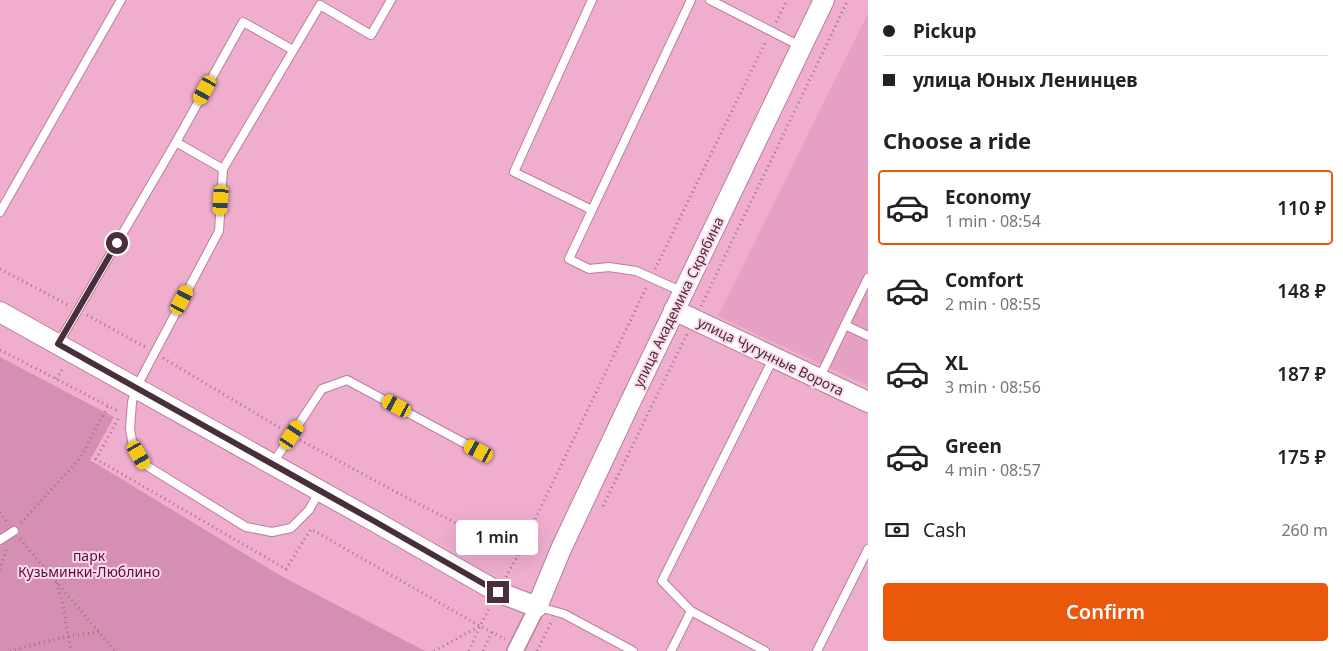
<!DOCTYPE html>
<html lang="en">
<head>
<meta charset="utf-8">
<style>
  body { margin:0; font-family:"Noto Sans",sans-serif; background:#f2f2f2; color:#222; height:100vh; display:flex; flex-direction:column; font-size:19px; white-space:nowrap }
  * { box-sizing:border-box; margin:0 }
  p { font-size:16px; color:#767676 }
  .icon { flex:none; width:28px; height:28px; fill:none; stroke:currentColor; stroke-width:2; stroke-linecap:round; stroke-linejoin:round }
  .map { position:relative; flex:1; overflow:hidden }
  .sheet { display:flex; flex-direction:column; background:#fff; width:475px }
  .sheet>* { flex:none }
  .top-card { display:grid; align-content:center; height:110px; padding:0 15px; background:#fff }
  .end { position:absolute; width:22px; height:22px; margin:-11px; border:6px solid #492e3c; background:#fff; box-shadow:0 0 0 2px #fff }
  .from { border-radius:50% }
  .bubble { position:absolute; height:35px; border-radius:5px; background:#fff; box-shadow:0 5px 20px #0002; font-size:16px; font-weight:600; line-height:35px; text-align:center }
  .car { position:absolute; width:15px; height:30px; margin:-15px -8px; border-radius:6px; box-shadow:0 0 4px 1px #0007; background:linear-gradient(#f5c518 24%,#345 0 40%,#f5c518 0 76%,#345 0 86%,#f5c518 0) }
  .top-card b { display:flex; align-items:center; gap:18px; height:48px; font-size:19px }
  .top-card b+b { border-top:1px solid #e0e0e0 }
  .top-card i { width:12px; height:12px; background:#222 }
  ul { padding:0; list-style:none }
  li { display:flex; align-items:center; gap:15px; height:75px; margin:0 10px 8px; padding:0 5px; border:2px solid transparent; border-radius:5px }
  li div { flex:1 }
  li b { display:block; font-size:19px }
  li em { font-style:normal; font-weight:600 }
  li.selected { border-color:#ea580c }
  li>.icon { width:45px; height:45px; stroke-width:1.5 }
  h2 { padding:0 15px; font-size:22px; line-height:60px }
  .pay { display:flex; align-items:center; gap:12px; height:55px; padding:0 15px; font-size:19px }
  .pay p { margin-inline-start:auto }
  .cta { display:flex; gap:10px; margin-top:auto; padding:10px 15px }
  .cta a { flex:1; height:58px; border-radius:5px; background:#ea580c; color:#fff; font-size:20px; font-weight:600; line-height:58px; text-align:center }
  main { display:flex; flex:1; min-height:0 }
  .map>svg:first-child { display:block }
  .built { fill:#e6a0c3 }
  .green { fill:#d58fb2 }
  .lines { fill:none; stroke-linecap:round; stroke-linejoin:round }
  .lane-casing { stroke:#bb7d9c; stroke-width:10 }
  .street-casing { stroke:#bb7d9c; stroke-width:18 }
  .secondary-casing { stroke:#bb7d9c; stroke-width:22 }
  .path { stroke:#a07189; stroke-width:3; stroke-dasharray:1 4; stroke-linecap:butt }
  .lane { stroke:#fff; stroke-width:8 }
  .street { stroke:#fff; stroke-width:15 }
  .secondary { stroke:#fff; stroke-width:20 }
  .route { stroke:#492e3c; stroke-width:6 }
  .labels { text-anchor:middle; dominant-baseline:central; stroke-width:4; stroke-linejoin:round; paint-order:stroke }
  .street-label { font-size:14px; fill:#492e3c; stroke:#fddaeb }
  .park-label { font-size:14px; fill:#5c0b3e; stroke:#fddaeb }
</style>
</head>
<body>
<main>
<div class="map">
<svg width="868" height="651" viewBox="0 0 868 651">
  <rect width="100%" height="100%" fill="#f0aecf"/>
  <path class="built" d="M868,13v373l-150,-70z"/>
  <path class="green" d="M0,357l114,60 -24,43 193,117 142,74h-425z"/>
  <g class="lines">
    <defs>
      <g id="lane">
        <path d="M592,0l-78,172 78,38 99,-210"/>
        <path d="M710,0l90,46"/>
        <path d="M176,142l67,-120 50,28"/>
        <path d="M223,169l97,-164 51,30 20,-35"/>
        <path d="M592,210l-23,49 20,10 20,-2 27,4 47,21"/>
        <path d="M0,212l121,-212"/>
        <path d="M868,278l-23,47 23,11"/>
        <path d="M58,344l118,-202 47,27 -4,62 -83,157 -4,14 -2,27 3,17 11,18 102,63 26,5 19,-4 18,-18 10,-18"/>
        <path d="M820,377l25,-52"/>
        <path d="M273,463l49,-74 25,-9 132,71"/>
        <path d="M0,540l14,-9"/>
        <path d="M539,607l25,7 69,37"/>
        <path d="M671,651l20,-40"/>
        <path d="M765,651l-74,-40 -29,-30 112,-224"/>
        <path d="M817,651l51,-102"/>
      </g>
      <path id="street" d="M515,651l22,-44"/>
      <g id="secondary">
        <path d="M674,310l194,92"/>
        <path d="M0,312l374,209 124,71 39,15 24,-58 66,-140 197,-409"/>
      </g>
    </defs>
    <use href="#lane" class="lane-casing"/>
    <use href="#street" class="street-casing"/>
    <use href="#secondary" class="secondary-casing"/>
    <g class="path">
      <path d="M776,22l11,-22"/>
      <path d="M0,269l68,36"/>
      <path d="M655,269l111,-228"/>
      <path d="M701,306l147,-306"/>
      <path d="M87,315l58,32"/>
      <path d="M0,350l120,62"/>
      <path d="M163,358l119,71"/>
      <path d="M56,379l8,-12"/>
      <path d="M118,419l-22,40 190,110 25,-40 169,97"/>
      <path d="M300,440l107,58 111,57"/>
      <path d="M603,506l84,-172"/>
      <path d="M0,512l7,10"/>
      <path d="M21,523l59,-65 28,-52"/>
      <path d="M20,539l95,112"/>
      <path d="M0,570l6,-20"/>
      <path d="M506,577l12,-22 128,-267"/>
      <path d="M57,583l6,23 8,45"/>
      <path d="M10,651l58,-15 33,-4"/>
      <path d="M434,651l46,-25 10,-19"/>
      <path d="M469,651l11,-25 25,13"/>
      <path d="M483,651l9,-19"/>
      <path d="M537,651l15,-30"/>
    </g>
    <use href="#lane" class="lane"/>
    <use href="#street" class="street"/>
    <use href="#secondary" class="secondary"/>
  </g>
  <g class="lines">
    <path class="route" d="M117,243l-59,101 316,177 124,71"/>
  </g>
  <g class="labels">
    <g class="street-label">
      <text transform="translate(678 302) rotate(-64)">улица Академика Скрябина</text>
      <text transform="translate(771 356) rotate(26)">улица Чугунные Ворота</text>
    </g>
    <g class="park-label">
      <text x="89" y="555">парк<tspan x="89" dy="16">Кузьминки-Люблино</tspan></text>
    </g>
  </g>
</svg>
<i class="end from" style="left:117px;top:243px"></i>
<i class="end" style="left:498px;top:592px"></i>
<div class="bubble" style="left:456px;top:520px;width:82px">1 min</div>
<i class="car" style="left:205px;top:90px;rotate:209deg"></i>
<i class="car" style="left:221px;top:200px;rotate:184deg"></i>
<i class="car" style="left:182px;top:300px;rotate:28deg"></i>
<i class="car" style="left:397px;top:406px;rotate:298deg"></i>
<i class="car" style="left:292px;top:435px;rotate:33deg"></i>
<i class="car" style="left:479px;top:451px;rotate:298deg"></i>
<i class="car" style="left:139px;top:455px;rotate:150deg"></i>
</div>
<section class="sheet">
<div class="top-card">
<b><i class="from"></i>Pickup</b>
<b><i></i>улица Юных Ленинцев</b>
</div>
<h2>Choose a ride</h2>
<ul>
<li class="selected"><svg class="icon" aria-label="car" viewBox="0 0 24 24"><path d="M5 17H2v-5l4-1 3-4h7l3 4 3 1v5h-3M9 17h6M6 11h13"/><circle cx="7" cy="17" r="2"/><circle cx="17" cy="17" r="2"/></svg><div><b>Economy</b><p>1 min · 08:54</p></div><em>110 ₽</em></li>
<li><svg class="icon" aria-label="car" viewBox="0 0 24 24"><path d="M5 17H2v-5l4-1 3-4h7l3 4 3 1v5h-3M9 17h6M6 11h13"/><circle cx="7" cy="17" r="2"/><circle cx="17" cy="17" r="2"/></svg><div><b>Comfort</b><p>2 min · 08:55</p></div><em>148 ₽</em></li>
<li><svg class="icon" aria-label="car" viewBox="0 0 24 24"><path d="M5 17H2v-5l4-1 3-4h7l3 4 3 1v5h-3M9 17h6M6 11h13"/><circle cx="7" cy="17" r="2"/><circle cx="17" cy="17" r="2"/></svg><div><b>XL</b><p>3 min · 08:56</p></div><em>187 ₽</em></li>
<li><svg class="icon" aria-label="car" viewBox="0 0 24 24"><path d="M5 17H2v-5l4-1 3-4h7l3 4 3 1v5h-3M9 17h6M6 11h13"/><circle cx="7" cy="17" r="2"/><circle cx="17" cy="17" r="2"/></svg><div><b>Green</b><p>4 min · 08:57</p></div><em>175 ₽</em></li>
</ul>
<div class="pay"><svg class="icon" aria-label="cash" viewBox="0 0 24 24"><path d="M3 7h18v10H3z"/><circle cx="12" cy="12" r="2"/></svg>Cash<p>260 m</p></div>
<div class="cta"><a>Confirm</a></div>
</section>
</main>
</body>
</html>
